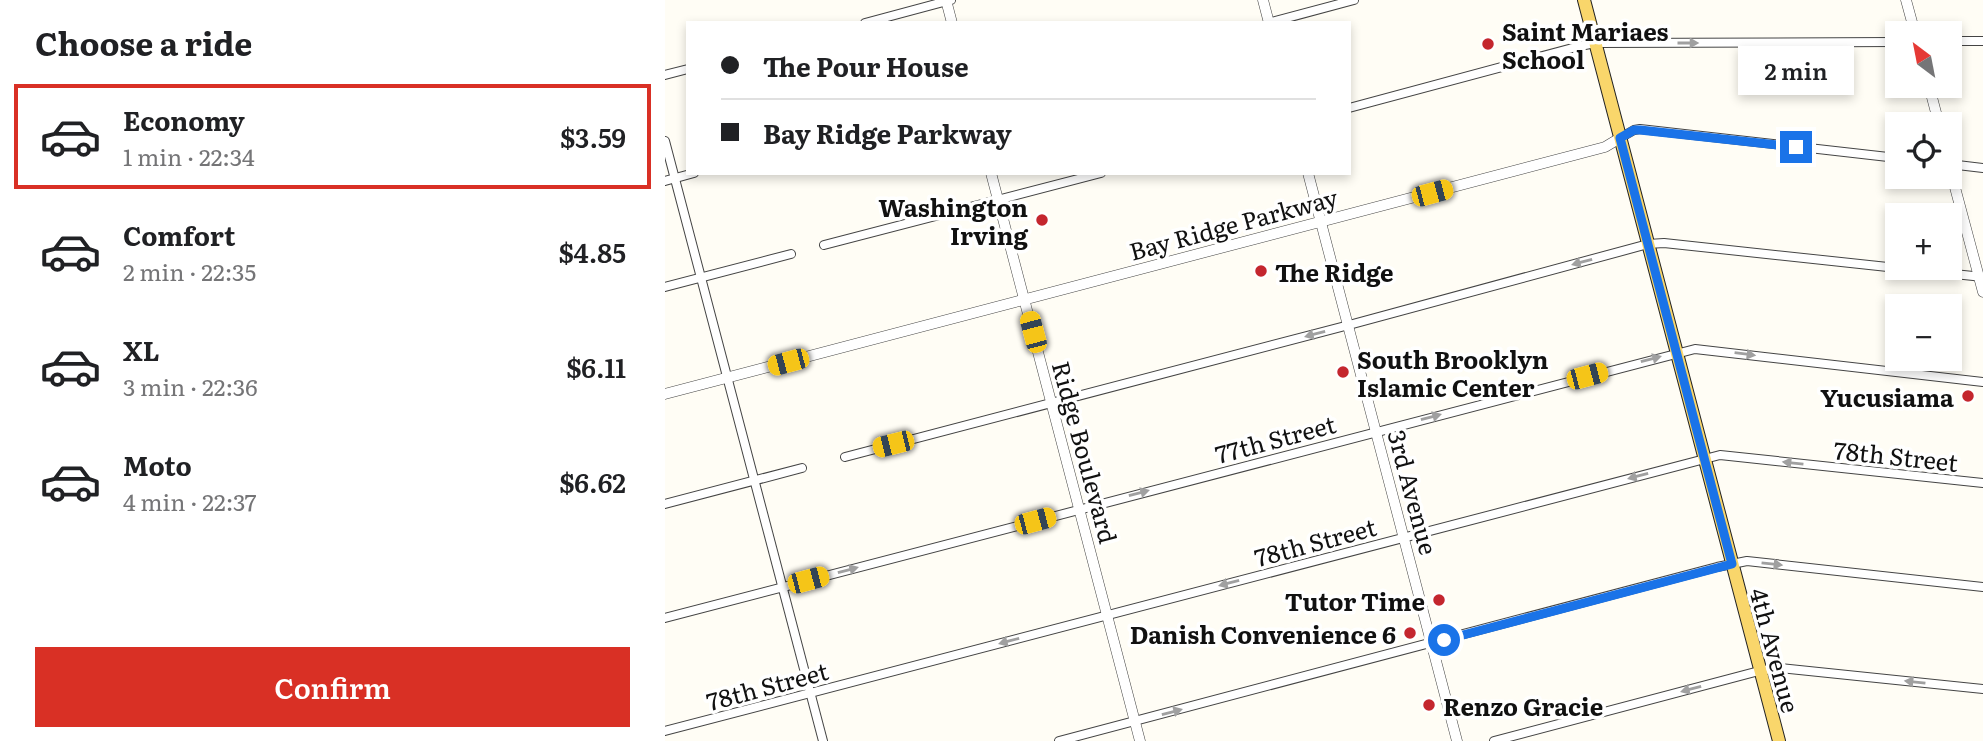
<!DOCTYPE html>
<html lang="en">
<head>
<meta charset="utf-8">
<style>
  body { margin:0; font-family:Literata,serif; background:#f2f2f2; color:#202124; height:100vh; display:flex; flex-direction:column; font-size:26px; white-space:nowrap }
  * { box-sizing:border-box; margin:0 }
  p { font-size:23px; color:#757577 }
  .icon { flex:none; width:38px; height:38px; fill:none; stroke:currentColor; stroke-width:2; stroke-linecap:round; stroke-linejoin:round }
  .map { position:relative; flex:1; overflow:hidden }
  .panel { display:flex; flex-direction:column; background:#fff; width:665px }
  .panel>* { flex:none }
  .banner { position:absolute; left:21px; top:21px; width:665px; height:154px; border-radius:0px; box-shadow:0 4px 10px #0003; display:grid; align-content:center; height:154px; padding:0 35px; background:#fff }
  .needle { width:46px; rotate:328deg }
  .buttons { position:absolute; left:1220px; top:21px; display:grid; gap:14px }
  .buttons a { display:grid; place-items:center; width:77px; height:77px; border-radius:0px; background:#fff; box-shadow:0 4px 10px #0003; font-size:35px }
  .end { position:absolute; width:32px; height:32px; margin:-16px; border:9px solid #1a73e8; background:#fff; box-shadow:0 0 0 4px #fff }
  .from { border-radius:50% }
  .bubble { position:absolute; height:49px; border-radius:0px; background:#fff; box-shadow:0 4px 10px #0003; font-size:23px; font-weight:600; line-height:49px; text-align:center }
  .car { position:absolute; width:21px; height:42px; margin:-21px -10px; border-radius:9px; box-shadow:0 0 5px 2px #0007; background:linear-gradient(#f5c518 24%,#345 0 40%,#f5c518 0 76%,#345 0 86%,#f5c518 0) }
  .banner b { display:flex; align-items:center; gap:24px; height:66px; font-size:26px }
  .banner b+b { border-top:2px solid #e0e0e0 }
  .banner i { width:18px; height:18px; background:#202124 }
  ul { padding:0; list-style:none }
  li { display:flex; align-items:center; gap:21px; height:105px; margin:0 14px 10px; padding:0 21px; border:4px solid transparent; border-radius:0px }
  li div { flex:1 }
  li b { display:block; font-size:26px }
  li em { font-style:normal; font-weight:600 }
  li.selected { border-color:#d93025 }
  li>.icon { width:63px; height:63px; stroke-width:1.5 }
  h2 { padding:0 35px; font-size:32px; line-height:84px }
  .button { display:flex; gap:14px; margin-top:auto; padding:14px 35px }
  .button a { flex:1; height:80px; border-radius:0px; background:#d93025; color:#fff; font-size:28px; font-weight:600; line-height:80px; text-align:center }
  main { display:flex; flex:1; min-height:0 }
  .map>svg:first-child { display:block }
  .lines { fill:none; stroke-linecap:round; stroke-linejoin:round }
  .minor-casing { stroke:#444; stroke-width:10 }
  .tertiary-casing { stroke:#444; stroke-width:11 }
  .primary-casing { stroke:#222; stroke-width:14 }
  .minor { stroke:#fff; stroke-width:8 }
  .tertiary { stroke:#fff; stroke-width:10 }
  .primary { stroke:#f9d66b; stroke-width:12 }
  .oneway { fill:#a0a0a0 }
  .route { stroke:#1a73e8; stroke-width:9 }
  .poi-dot { fill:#c4262e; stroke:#fff; stroke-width:2.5 }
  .labels { text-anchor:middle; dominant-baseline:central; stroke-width:7; stroke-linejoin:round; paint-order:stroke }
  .poi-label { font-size:24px; font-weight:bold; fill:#111; stroke:#fff; text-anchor:start }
  .street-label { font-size:24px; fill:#111; stroke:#fff }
</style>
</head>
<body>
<main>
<section class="panel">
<h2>Choose a ride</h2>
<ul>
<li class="selected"><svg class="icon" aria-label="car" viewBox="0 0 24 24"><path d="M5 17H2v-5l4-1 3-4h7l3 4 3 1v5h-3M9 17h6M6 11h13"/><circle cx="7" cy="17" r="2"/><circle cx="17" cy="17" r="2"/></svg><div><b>Economy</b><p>1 min · 22:34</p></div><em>$3.59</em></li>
<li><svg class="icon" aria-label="car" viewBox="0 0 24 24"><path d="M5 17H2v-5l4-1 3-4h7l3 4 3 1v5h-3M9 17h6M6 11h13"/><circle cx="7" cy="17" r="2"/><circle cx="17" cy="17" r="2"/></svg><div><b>Comfort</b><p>2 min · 22:35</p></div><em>$4.85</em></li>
<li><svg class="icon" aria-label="car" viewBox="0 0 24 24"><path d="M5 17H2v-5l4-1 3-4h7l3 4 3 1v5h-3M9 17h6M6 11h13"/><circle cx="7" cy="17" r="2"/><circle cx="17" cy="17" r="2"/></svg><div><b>XL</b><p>3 min · 22:36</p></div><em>$6.11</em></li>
<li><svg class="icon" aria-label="car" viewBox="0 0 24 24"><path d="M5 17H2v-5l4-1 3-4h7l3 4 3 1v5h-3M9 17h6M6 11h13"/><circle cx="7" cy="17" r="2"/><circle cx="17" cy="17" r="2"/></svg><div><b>Moto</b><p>4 min · 22:37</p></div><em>$6.62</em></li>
</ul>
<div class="button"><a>Confirm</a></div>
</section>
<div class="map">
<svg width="1318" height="741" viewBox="0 0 1318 741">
  <rect width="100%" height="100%" fill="#fffdf5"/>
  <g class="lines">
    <defs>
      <g id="minor">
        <path d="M200,23l86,-23"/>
        <path d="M603,23l86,-23"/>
        <path d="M1284,41h34"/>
        <path d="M0,75l23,-6"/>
        <path d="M684,108l231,-62 15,-3 302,-1"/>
        <path d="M955,138l14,-8 6,-1 257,29"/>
        <path d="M0,141l158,600"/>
        <path d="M1284,164l34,4"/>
        <path d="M0,181l29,-8"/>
        <path d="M159,245l277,-72"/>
        <path d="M1232,268l86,9"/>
        <path d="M0,287l126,-33"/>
        <path d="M180,457l504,-132 299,-81 16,-1 233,25"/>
        <path d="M0,504l137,-36"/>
        <path d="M0,618l1030,-269 288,33"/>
        <path d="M0,731l1055,-276 263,28"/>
        <path d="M394,741l658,-174 30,-6 236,26"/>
        <path d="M829,741l265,-70 21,-3 203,21"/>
      </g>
      <g id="tertiary">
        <path d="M281,0l6,23"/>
        <path d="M598,0l6,23"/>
        <path d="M1241,0l9,33"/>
        <path d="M1264,86l10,38"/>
        <path d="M1284,165l34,127"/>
        <path d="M326,173l149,568"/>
        <path d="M643,173l149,568"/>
        <path d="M0,394l940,-247 15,-9"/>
      </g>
      <path id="primary" d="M919,0l195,741"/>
    </defs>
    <use href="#minor" class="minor-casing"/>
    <use href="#tertiary" class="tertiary-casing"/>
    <use href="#primary" class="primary-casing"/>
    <use href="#minor" class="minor"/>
    <use href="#tertiary" class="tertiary"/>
    <use href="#primary" class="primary"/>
  </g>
  <defs><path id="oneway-solid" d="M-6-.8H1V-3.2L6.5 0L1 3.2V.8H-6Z" transform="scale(1.75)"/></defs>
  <g class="oneway">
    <use href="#oneway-solid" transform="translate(1023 43)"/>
    <use href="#oneway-solid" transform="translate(917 262) rotate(165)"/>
    <use href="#oneway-solid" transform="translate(650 334) rotate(165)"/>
    <use href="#oneway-solid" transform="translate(1080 354) rotate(7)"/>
    <use href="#oneway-solid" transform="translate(986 359) rotate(-15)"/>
    <use href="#oneway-solid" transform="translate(766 417) rotate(-15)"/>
    <use href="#oneway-solid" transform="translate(1128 463) rotate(-174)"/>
    <use href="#oneway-solid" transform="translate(973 476) rotate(165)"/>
    <use href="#oneway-solid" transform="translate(474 493) rotate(-15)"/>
    <use href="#oneway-solid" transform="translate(1107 564) rotate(6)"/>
    <use href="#oneway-solid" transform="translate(183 570) rotate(-15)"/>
    <use href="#oneway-solid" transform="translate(564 583) rotate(165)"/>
    <use href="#oneway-solid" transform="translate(344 641) rotate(165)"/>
    <use href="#oneway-solid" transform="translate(1250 682) rotate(-174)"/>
    <use href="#oneway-solid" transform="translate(1026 689) rotate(165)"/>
    <use href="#oneway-solid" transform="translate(507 712) rotate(-15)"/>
  </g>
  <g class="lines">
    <path class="route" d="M779,640l288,-76 -112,-426 14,-8h6l156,17"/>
  </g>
  <g class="poi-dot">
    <circle cx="823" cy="44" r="7"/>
    <circle cx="377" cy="220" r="7"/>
    <circle cx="596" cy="271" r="7"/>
    <circle cx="678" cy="372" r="7"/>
    <circle cx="1303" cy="396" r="7"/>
    <circle cx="774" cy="600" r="7"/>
    <circle cx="745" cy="633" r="7"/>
    <circle cx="764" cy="705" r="7"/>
  </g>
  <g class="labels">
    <g class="poi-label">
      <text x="837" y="30">Saint Mariaes<tspan x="837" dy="28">School</tspan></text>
      <text x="363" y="206" text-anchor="end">Washington<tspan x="363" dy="28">Irving</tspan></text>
      <text x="610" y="271">The Ridge</text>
      <text x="692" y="358">South Brooklyn<tspan x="692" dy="28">Islamic Center</tspan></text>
      <text x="1289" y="396" text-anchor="end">Yucusiama</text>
      <text x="760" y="600" text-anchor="end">Tutor Time</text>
      <text x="731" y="633" text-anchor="end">Danish Convenience 6</text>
      <text x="778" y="705">Renzo Gracie</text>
    </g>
    <g class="street-label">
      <text transform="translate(568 223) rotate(-15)">Bay Ridge Parkway</text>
      <text transform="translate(610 438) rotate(-15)">77th Street</text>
      <text transform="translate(421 452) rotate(75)">Ridge Boulevard</text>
      <text transform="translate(1231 455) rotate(6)">78th Street</text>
      <text transform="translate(749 492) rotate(75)">3rd Avenue</text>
      <text transform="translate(650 541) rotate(-15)">78th Street</text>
      <text transform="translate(1111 650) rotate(75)">4th Avenue</text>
      <text transform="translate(102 685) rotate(-15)">78th Street</text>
    </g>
  </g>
</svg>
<div class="buttons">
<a><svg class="needle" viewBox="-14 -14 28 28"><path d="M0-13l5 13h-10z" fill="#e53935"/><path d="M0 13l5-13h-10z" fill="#757577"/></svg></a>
<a><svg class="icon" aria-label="locate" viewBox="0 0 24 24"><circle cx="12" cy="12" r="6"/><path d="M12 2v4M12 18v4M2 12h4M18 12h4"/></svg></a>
<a>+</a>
<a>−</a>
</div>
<i class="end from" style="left:779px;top:640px"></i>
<i class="end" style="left:1131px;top:147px"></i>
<div class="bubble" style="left:1073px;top:46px;width:116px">2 min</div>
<i class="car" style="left:767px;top:193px;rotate:75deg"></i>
<i class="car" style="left:368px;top:332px;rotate:345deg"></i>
<i class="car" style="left:123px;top:362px;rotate:255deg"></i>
<i class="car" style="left:922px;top:376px;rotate:75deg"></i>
<i class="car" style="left:228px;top:444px;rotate:256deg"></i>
<i class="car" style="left:370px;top:521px;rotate:75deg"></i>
<i class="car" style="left:143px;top:580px;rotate:75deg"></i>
<div class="banner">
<b><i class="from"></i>The Pour House</b>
<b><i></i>Bay Ridge Parkway</b>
</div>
</div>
</main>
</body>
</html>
